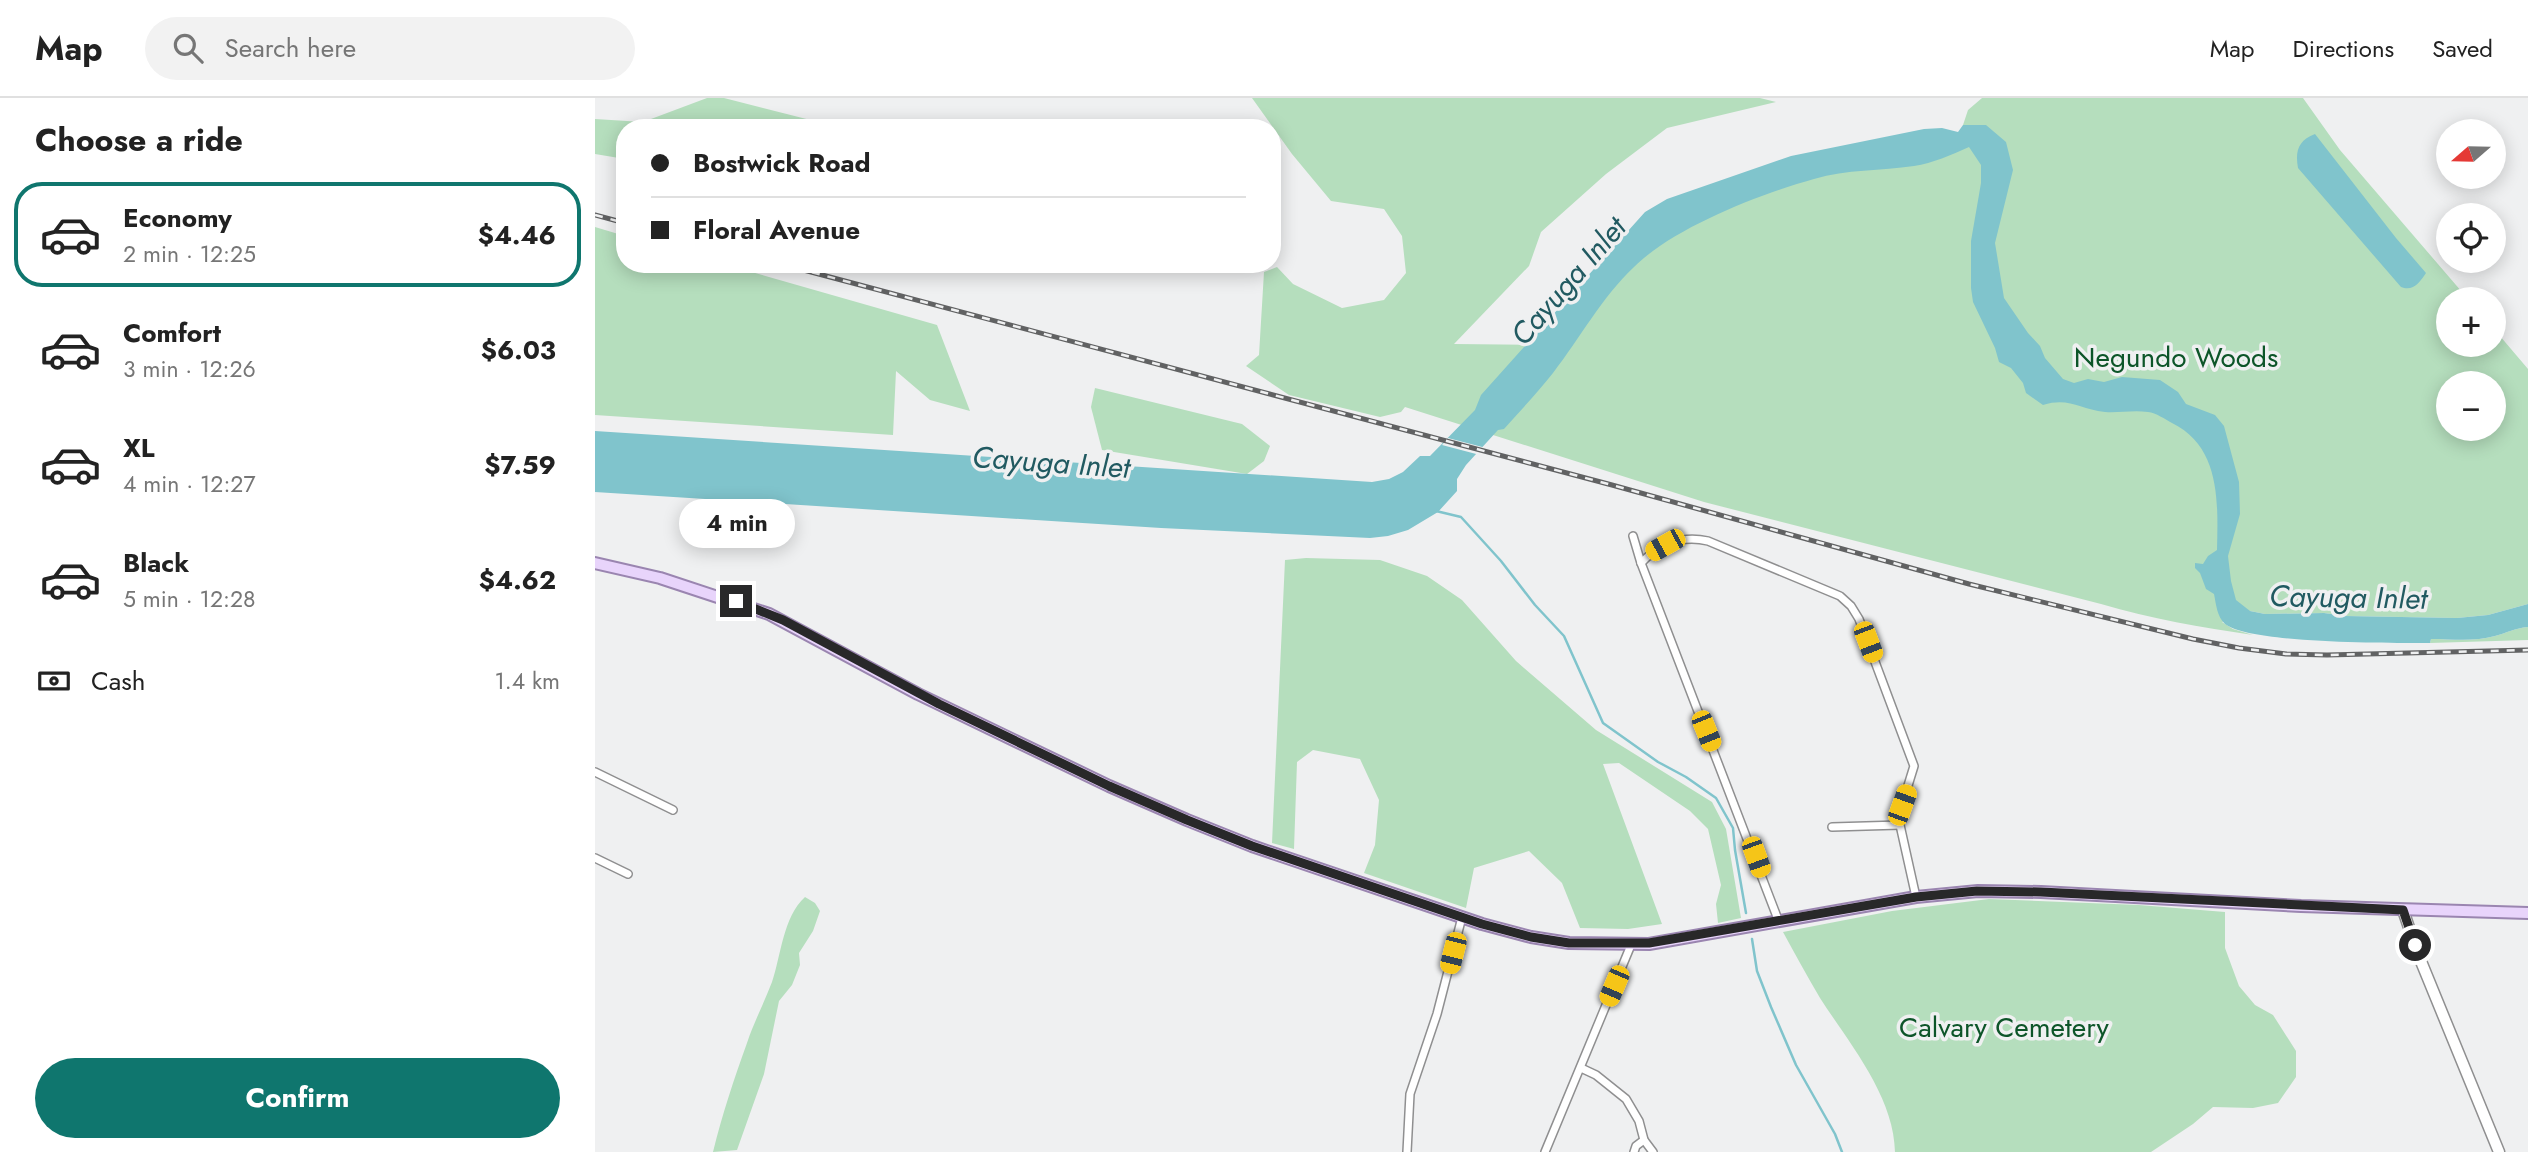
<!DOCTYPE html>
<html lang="en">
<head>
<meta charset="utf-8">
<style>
  body { margin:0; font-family:Jost,sans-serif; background:#f2f2f2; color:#222; height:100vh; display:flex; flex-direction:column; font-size:26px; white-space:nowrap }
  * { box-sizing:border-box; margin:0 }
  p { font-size:23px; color:#767676 }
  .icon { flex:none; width:38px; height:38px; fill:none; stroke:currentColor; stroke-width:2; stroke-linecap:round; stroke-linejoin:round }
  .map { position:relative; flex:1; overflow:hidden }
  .drawer { display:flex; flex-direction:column; background:#fff; width:595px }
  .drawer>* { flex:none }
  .guide { position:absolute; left:21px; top:21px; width:665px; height:154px; border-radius:28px; box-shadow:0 4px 18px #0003; display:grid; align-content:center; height:154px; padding:0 35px; background:#fff }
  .needle { width:46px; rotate:250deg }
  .controls { position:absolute; left:1841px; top:21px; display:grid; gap:14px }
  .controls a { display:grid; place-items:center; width:70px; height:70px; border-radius:50%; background:#fff; box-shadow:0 4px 18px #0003; font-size:35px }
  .end { position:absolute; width:32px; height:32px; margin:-16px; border:9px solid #282829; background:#fff; box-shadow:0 0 0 4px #fff }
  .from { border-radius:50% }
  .bubble { position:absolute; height:49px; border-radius:24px; background:#fff; box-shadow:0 4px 18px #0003; font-size:23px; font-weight:700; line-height:49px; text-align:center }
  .car { position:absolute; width:21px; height:42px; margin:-21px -10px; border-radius:9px; box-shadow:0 0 5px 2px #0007; background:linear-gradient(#f5c518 24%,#345 0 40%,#f5c518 0 76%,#345 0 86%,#f5c518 0) }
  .guide b { display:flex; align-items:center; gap:24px; height:66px; font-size:26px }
  .guide b+b { border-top:2px solid #e0e0e0 }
  .guide i { width:18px; height:18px; background:#222 }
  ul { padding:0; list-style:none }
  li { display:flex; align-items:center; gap:21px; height:105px; margin:0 14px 10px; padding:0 21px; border:4px solid transparent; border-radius:28px }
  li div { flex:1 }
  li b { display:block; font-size:26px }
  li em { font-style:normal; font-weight:700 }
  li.selected { border-color:#0f766e }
  li>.icon { width:63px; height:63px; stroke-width:1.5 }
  h2 { padding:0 35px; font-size:32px; line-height:84px }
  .pay { display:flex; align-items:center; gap:18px; height:77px; padding:0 35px; font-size:26px }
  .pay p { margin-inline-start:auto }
  .button { display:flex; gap:14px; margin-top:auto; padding:14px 35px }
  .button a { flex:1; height:80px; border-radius:42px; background:#0f766e; color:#fff; font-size:28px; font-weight:700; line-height:80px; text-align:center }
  header { display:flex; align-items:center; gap:42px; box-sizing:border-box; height:98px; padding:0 35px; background:#fff; border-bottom:2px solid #e0e0e0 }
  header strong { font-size:33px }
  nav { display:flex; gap:38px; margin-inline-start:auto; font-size:24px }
  .search { width:490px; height:63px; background:#f2f2f2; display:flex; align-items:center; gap:18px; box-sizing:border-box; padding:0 24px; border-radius:38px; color:#767676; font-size:26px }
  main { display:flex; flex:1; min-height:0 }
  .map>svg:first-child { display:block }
  .green { fill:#b5debd; fill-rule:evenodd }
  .water { fill:#80c4cc }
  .pier { fill:#eff0f1 }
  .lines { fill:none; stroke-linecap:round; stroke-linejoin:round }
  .stream { stroke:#80c4cc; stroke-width:2.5 }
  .street-casing { stroke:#8f8f90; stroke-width:10 }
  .secondary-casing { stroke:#8f8f90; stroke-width:13 }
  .primary-casing { stroke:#9a85b0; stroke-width:14 }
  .street { stroke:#fff; stroke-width:7 }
  .secondary { stroke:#fff; stroke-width:10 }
  .primary { stroke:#e8d4fb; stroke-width:10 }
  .rail-casing { stroke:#616263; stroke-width:5 }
  .rail { stroke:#eff0f1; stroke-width:2.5; stroke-dasharray:8; stroke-linecap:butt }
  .route { stroke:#282829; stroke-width:9 }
  .labels { text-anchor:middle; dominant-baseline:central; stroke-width:7; stroke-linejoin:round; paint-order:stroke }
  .park-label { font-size:28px; fill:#0d5529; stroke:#eff0f1 }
  .water-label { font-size:30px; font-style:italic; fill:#215a61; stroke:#eff0f1 }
</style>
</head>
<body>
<header>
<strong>Map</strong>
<div class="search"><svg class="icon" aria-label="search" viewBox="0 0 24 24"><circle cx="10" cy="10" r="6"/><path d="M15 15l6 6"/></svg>Search here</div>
<nav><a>Map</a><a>Directions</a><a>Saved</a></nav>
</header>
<main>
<section class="drawer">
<h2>Choose a ride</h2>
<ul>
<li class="selected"><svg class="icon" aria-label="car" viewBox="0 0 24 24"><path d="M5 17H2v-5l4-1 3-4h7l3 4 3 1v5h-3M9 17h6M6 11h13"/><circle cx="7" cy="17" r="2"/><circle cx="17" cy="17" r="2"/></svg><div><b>Economy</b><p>2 min · 12:25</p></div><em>$4.46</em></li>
<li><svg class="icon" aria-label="car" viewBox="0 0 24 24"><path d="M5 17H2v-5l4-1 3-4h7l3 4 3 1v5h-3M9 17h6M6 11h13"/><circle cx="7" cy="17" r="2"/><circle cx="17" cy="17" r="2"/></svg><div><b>Comfort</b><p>3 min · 12:26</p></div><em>$6.03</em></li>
<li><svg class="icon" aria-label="car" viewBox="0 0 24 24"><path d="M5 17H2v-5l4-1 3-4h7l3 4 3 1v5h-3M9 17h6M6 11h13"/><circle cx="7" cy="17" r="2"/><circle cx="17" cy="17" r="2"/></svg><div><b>XL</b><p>4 min · 12:27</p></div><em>$7.59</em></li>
<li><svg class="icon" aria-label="car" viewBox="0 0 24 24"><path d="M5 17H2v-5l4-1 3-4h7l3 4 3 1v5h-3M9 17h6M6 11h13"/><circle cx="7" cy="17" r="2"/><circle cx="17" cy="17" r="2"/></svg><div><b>Black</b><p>5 min · 12:28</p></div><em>$4.62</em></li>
</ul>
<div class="pay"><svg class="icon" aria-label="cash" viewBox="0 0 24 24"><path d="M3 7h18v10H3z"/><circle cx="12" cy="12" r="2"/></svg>Cash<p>1.4 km</p></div>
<div class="button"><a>Confirm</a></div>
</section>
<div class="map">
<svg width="1933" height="1054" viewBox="0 0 1933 1054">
  <rect width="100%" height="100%" fill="#eff0f1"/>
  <g class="green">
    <path d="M112,0h17l118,30h-217v31l-30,-5v-35l48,3z"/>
    <path d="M657,0h508l16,4 -109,26 -61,46 -65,58 -12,34 -75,78 97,1 98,-116 224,-75 113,-29h-23l5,-15 14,-12h321l37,52 128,149h-20v46h46v-16l34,40v235l-40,11 -31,3 -112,-2 -21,-3 -59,1 -15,-3 -28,11 11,7 20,6c-52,-8 -102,-16 -152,-31l-397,-102 -299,-95 -4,5 -21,5 -91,-22 -43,-29 13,-11 5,-83 13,-5 16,17 49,24 42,-8 22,-27 -4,-37 -18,-27 -53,-8 -39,-47zM1853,285h46v46h-46z"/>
    <path d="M0,129l30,9v28h99l213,61 33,86 -40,-11 -34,-29 -3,64 -298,-20z"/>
    <path d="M500,290l147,36 28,22 -6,15 -17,13 -145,-24 -11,-43z"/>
    <path d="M711,460l74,2 47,16 35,24 54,61 80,69 116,72 14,27 15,89 -23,5 -2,-19 5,-19 -13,-56 -18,-18 -71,-48 -16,1 59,160 -34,5 -48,-1 -18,-45 -33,-32 -55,17 -8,40 -102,-35 11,-28 4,-45 -19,-41 -47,-9 -16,12 -3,87 -22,-6 13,-283z"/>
    <path d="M1933,529v13l-98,3 1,-4c21,0 43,3 64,-3 12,-3 20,-8 33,-9z"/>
    <path d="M210,799l10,6 5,8 -7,20 -14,22 1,12 -8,20 -13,16 -15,73 -27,76 -24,2c9,-37 21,-73 34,-109 7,-21 17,-40 25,-61 9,-26 11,-65 33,-85z"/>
    <path d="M1394,801l150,6 86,7v36l14,38 16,19 18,10 23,36v26l-18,26 -25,5 -40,-1 -20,17 -42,28h-256c-1,-56 -46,-109 -75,-154 -13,-22 -25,-44 -37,-66l109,-21z"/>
  </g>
  <g class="water">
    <path d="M1368,27h23l20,17 7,28 -18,73 9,55 24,35 12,13 5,12 18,21 11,4 14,-4 16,3 18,-5 38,3 18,12 8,12 29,11 9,11 15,56 1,32 -12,42 3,25 5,19 14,11 15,3 59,-1 21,3 112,2 31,-3 40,-11v23c-13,1 -21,6 -33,9 -21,6 -43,3 -64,3l-1,4c-38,0 -179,1 -205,-19 -8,-7 -9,-20 -11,-30l-8,-5 -6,-16 -5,-5v-5l8,1 5,-8 9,-6c1,-47 4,-103 -45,-127 -7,-4 -16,-10 -24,-11 -15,-2 -29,1 -43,0 -26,-3 -36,-15 -62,-7l-17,-12 -3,-10 -12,-15 -12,-6 -4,-14 -22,-46 -2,-14v-47l10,-58v-18l-12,-18c-18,8 -36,16 -55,19 -33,5 -67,3 -100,13 -54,15 -141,49 -180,88 -32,30 -54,71 -81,106 -15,19 -32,37 -49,56l-6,1 -32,35 -9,14v12l-19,21 -30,18 -20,6 -18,2 -209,-10 -566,-36v-61l777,51 17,-3 14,-7 17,-16h10l45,-46 6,-15 164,-183 22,-13 124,-43 133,-27 18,-1 16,4z"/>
    <path d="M1720,36l81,104 30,35c-6,9 -13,19 -25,14l-103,-119c-3,-16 0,-28 17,-34z"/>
  </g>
  <path class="pier" d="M853,340l38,10 -6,7 -38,-10z"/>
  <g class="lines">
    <g class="stream">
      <path d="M841,413l25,6 40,44 34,44 29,31 39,87 55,39 28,15 30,21 17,30 2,22 11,63"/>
      <path d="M1157,841l5,32 14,36 25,58 39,69 7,18"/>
    </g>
    <defs>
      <g id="street">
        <path d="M1038,438l8,27 138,359"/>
        <path d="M1046,465c18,-19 41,-28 67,-22l132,55 11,10 8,13 55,147 -12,39 -2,20 16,72"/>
        <path d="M0,674l78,38"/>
        <path d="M1237,729l68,-2"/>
        <path d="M0,760l33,16"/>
        <path d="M986,970l15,7 30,24 13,22 5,19 9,12"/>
        <path d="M812,1054l3,-58 27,-80 25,-97"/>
        <path d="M950,1054l86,-207"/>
        <path d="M1039,1054l2,-6 8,-6"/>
      </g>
      <path id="secondary" d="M1808,812l15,44 81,198"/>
      <path id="primary" d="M0,465l65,15 109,36 149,80 191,92 78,34 65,26 230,78 49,13 38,6 80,1 267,-47 62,-6 63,1 260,14 227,7"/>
    </defs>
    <use href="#street" class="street-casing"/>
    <use href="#secondary" class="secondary-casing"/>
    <use href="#primary" class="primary-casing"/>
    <use href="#street" class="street"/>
    <use href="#secondary" class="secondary"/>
    <use href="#primary" class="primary"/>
    <defs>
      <g id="rail">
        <path d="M0,117l30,8"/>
        <path d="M186,166l831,221 357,99 224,55 46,9 47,6 41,1 201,-5"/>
      </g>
    </defs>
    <use href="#rail" class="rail-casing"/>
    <use href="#rail" class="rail"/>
  </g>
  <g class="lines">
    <path class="route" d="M141,503l47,19 156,84 170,82 78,34 65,26 230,78 49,13 38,6h80l267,-46 61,-6 64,1 362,18 12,35"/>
  </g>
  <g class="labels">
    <g class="park-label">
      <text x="1581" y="259">Negundo Woods</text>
      <text x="1409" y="929">Calvary Cemetery</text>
    </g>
    <g class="water-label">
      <text transform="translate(973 183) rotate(-49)">Cayuga Inlet</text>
      <text transform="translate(456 364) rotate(4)">Cayuga Inlet</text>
      <text transform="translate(1753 499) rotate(1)">Cayuga Inlet</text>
    </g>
  </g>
</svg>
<div class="controls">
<a><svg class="needle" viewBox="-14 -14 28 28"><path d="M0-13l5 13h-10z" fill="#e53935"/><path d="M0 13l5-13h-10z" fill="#767676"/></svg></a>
<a><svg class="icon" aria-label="locate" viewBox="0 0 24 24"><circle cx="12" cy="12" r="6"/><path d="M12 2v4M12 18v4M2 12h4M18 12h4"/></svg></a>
<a>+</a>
<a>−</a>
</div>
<i class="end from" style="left:1820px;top:847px"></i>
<i class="end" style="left:141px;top:503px"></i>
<div class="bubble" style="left:84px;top:401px;width:116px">4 min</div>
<i class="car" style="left:1070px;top:447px;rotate:241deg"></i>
<i class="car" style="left:1273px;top:544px;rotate:159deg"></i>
<i class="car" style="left:1111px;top:633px;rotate:158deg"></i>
<i class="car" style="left:1307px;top:707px;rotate:20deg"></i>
<i class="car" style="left:1161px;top:759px;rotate:160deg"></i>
<i class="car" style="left:858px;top:855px;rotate:194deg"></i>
<i class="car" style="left:1019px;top:888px;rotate:203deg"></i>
<div class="guide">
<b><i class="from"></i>Bostwick Road</b>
<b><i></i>Floral Avenue</b>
</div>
</div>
</main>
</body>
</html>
